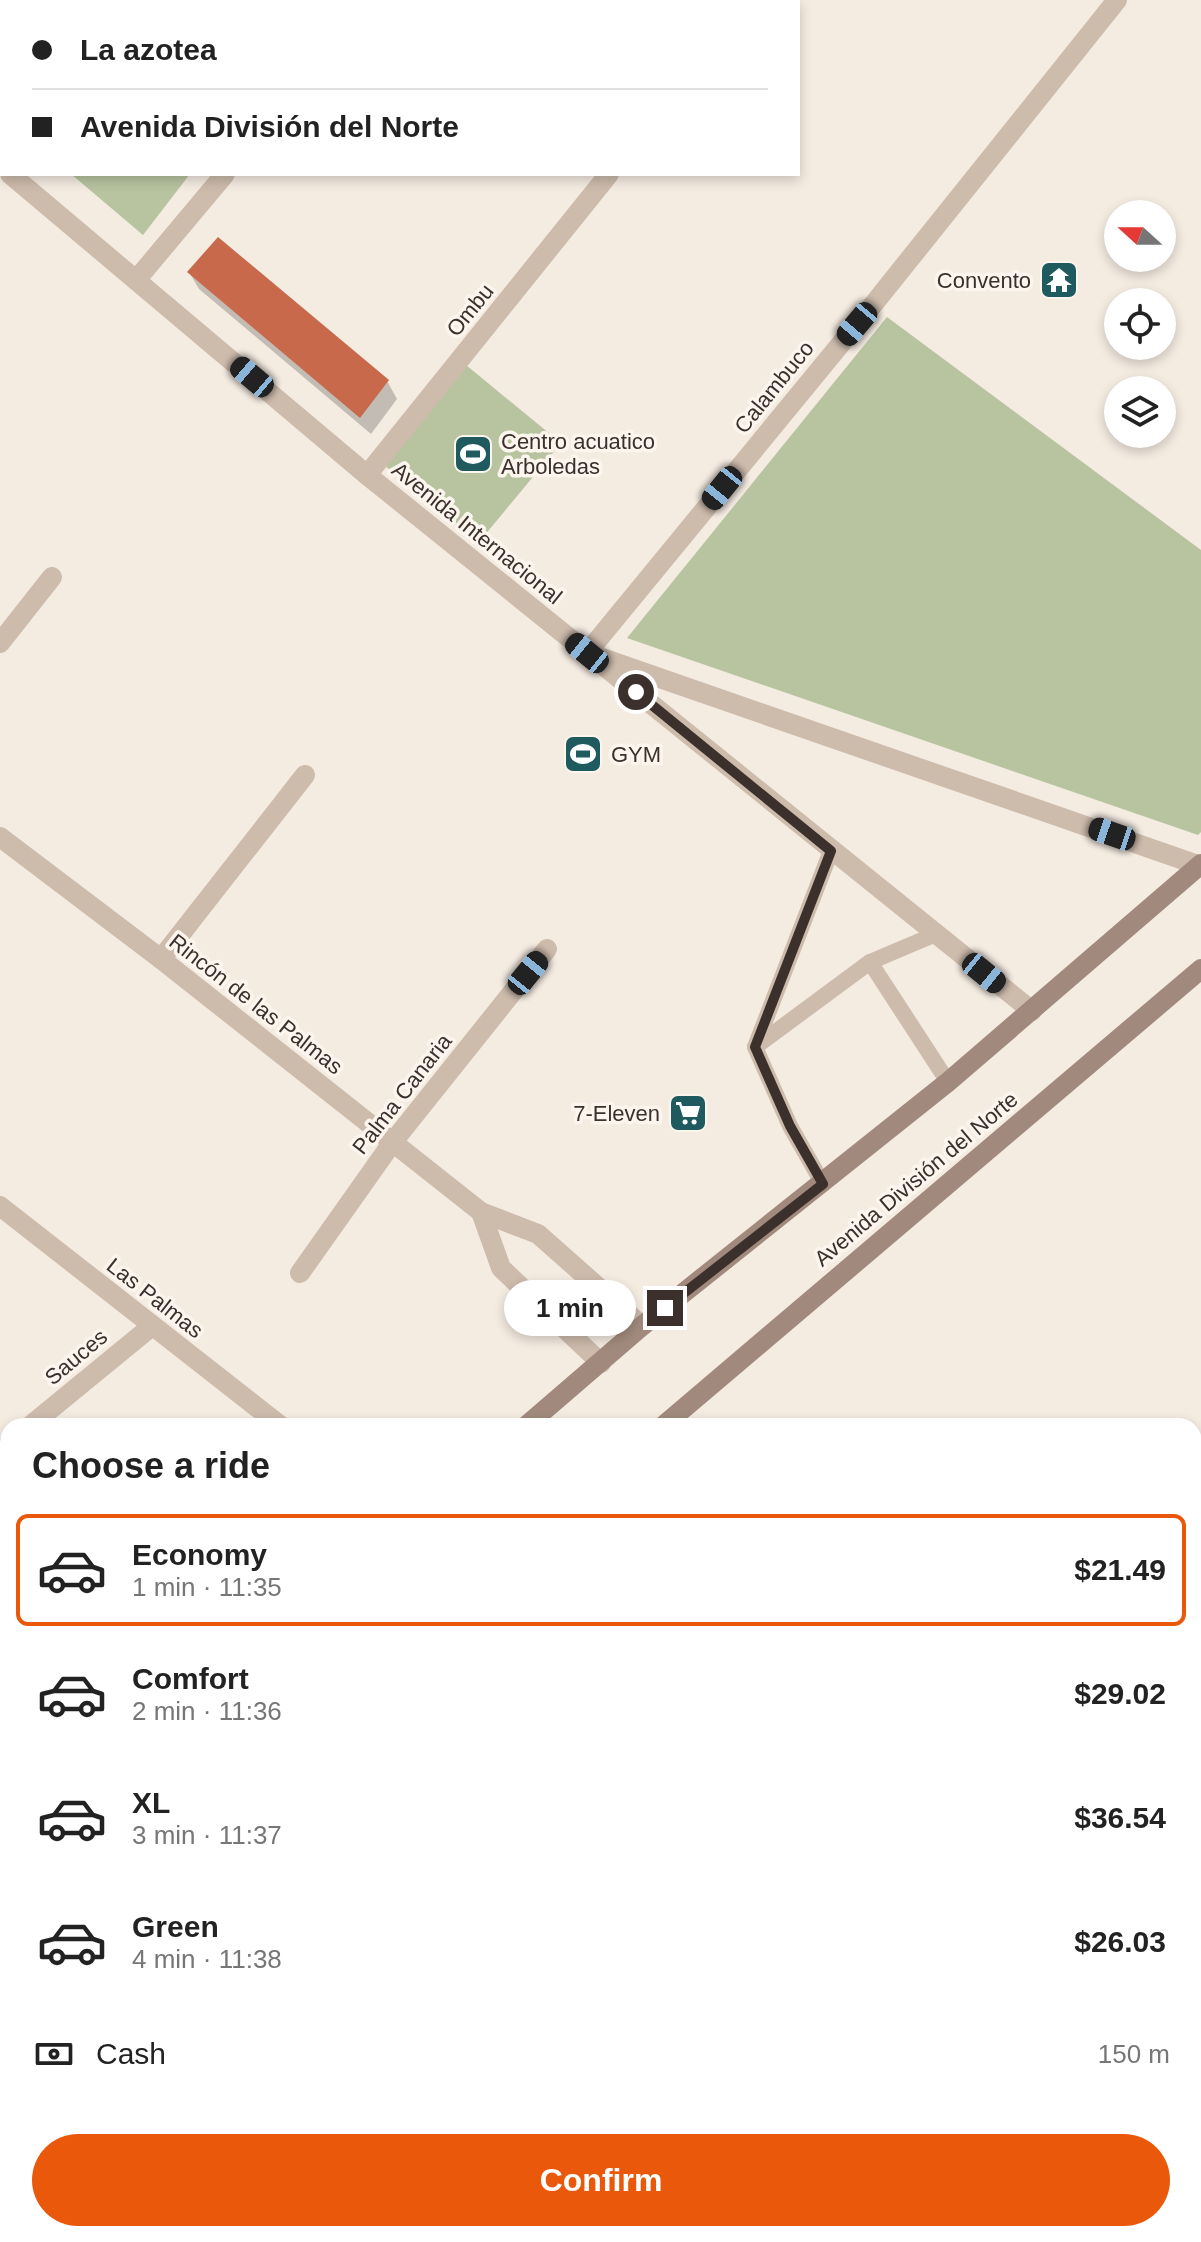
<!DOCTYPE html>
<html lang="en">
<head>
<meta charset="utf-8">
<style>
  body { margin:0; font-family:Arial,sans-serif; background:#f6f6f6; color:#222; height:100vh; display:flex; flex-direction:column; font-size:30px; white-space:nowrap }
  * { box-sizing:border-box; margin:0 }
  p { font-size:26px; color:#767676 }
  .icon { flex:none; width:44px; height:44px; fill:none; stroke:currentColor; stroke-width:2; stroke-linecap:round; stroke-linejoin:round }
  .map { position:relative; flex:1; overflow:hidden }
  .side { position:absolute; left:0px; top:1418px; width:1202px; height:824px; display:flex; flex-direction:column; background:#fff; border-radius:24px 24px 0 0; box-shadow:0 4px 12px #0003 }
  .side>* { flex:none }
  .banner { position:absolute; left:0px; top:0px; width:800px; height:176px; box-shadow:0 4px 12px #0003; display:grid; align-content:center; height:176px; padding:0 32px; background:#fff }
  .needle { width:52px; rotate:291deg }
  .fabs { position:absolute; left:1104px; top:200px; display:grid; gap:16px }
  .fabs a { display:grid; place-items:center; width:72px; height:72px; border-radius:50%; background:#fff; box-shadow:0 4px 12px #0003; font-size:40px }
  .end { position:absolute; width:36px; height:36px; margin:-18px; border:10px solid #3b302b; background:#fff; box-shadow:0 0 0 4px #fff }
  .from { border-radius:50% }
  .bubble { position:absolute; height:56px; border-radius:28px; background:#fff; box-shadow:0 4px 12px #0003; font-size:26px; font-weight:800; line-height:56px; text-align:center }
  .car { position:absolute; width:24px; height:48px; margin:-24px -12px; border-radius:10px; box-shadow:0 0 6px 2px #0007; background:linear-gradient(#222 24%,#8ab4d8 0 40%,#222 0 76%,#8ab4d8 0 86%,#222 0) }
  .banner b { display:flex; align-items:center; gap:28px; height:76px; font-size:30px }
  .banner b+b { border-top:2px solid #e0e0e0 }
  .banner i { width:20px; height:20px; background:#222 }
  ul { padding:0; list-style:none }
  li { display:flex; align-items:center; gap:24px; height:112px; margin:0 16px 12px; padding:0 16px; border:4px solid transparent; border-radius:12px }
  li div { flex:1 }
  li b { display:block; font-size:30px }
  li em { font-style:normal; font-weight:800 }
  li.on { border-color:#ea580c }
  li>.icon { width:72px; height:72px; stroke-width:1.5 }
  h2 { padding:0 32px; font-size:36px; line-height:96px }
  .pay { display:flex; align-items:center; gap:20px; height:88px; padding:0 32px; font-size:30px }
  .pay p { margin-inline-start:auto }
  .button { display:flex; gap:16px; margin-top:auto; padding:16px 32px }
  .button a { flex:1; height:92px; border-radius:48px; background:#ea580c; color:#fff; font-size:32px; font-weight:800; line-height:92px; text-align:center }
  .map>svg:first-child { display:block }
  .green { fill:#b8c4a0 }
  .shadow { fill:#0003 }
  .building { fill:#c8694b }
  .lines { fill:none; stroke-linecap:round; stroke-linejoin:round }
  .service { stroke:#cdbbac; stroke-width:16 }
  .minor { stroke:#cdbbac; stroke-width:20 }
  .tertiary { stroke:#cdbbac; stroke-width:20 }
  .secondary { stroke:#a18a7d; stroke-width:20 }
  .route { stroke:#3b302b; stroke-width:10 }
  .labels { text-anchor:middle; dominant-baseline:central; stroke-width:7; stroke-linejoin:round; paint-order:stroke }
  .poi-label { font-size:22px; fill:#3b302b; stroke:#fbf5ee; text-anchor:end }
  .street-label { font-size:22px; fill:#3b302b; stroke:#fbf5ee }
</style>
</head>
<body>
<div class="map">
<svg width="1201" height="2242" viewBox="0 0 1201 2242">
  <rect width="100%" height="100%" fill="#f4ebe1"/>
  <g class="green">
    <path d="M0,0h326l-324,2v112z"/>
    <path d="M71,174h119l-47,61z"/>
    <path d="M887,317l314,233v282l-3,3 -571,-197z"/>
    <path d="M466,365l95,78 -82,99 -95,-77z"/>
  </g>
  <path class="shadow" d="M189,272l198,109 10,18 -26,35 -172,-145z"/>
  <path class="building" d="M218,237l171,143 -29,38 -173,-146z"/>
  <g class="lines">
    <g class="service">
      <path d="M870,962l78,120"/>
      <path d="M755,1047l115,-85 66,-28"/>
      <path d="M823,1184l-33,-58 -35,-79 76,-196"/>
      <path d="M1199,2094l2,2"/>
      <path d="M404,2234l7,8"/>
    </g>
    <g class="minor">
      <path d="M366,2l1,-2"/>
      <path d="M747,2l2,-2"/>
      <path d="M137,279l88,-105"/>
      <path d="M367,475l242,-301"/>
      <path d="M0,643l52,-66"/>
      <path d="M587,653l289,-352 241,-301"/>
      <path d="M0,837l161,122 320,253 57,22 104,92"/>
      <path d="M161,959l144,-184"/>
      <path d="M0,1206l281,220"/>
      <path d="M481,1212l20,56 100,95"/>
      <path d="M300,1273l92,-130 155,-194"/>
      <path d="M30,1426l122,-100"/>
      <path d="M0,1451l8,-7"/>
      <path d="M1194,1859l7,-5"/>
      <path d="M0,2217l8,-1"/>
      <path d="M881,2234l7,8"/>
    </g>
    <g class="tertiary">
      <path d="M10,174l357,301 665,536"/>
      <path d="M602,658l599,208"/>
    </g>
    <g class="secondary">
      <path d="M526,1426l116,-100 306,-244 253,-218"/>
      <path d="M663,1426l538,-457"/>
      <path d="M0,1840l8,-6"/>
      <path d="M0,1946l8,-6"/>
    </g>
  </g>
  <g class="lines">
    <path class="route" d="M636,692l195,159 -76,196 35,79 33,58 -158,124"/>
  </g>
  <defs>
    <symbol id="temple-square" viewBox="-11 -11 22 22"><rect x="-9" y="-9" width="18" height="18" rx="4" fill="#1f5a5e" stroke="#fbf5ee"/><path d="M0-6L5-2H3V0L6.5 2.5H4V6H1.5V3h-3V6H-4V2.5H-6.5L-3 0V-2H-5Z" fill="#fff"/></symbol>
    <symbol id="stadium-square" viewBox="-11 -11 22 22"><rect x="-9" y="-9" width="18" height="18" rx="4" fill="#1f5a5e" stroke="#fbf5ee"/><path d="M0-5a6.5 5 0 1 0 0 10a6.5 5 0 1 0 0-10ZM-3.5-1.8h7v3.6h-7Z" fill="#fff"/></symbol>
    <symbol id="supermarket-square" viewBox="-11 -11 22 22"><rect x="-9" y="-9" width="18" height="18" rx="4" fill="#1f5a5e" stroke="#fbf5ee"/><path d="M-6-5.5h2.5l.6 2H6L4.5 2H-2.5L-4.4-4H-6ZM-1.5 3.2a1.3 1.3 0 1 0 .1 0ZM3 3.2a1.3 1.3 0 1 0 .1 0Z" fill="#fff"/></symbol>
  </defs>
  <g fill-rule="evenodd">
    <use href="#temple-square" x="1037" y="258" width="44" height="44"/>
    <use href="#stadium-square" x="451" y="432" width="44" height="44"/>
    <use href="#stadium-square" x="561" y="732" width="44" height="44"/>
    <use href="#supermarket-square" x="666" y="1091" width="44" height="44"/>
  </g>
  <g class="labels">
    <g class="poi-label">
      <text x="1031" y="280">Convento</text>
      <text x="501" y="441" text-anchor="start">Centro acuatico<tspan x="501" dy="25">Arboledas</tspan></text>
      <text x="611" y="754" text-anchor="start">GYM</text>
      <text x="660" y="1113">7-Eleven</text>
    </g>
    <g class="street-label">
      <text transform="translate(470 310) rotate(-51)">Ombu</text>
      <text transform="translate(774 387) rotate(-51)">Calambuco</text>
      <text transform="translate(477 533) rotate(39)">Avenida Internacional</text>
      <text transform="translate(256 1004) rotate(38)">Rincón de las Palmas</text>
      <text transform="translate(402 1094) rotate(-52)">Palma Canaria</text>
      <text transform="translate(916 1179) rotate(-40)">Avenida División del Norte</text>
      <text transform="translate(155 1298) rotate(38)">Las Palmas</text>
      <text transform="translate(76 1357) rotate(-40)">Sauces</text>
    </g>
  </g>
</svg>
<div class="fabs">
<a><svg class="needle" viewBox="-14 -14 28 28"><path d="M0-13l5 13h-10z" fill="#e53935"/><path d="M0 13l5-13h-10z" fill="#767676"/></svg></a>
<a><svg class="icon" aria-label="locate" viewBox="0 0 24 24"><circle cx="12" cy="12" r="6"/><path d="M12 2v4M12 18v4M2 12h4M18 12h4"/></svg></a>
<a><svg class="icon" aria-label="layers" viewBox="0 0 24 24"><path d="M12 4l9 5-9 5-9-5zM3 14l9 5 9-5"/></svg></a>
</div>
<i class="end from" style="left:636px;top:692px"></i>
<i class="end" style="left:665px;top:1308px"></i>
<div class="bubble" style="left:504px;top:1280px;width:132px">1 min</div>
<i class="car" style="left:857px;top:324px;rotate:220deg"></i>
<i class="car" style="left:252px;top:377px;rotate:310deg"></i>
<i class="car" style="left:722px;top:488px;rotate:219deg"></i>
<i class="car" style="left:587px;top:653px;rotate:309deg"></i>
<i class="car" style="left:1112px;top:834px;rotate:289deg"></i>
<i class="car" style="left:528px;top:973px;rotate:39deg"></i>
<i class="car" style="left:984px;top:973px;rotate:129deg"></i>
<div class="banner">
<b><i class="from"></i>La azotea</b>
<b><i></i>Avenida División del Norte</b>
</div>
<section class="side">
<h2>Choose a ride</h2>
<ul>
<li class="on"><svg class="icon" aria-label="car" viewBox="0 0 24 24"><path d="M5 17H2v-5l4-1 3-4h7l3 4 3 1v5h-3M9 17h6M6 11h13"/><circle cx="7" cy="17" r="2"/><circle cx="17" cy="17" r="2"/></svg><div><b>Economy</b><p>1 min · 11:35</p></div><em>$21.49</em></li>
<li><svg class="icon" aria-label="car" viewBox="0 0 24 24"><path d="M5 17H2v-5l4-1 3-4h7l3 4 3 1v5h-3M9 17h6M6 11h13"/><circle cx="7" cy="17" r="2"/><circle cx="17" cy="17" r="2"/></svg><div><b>Comfort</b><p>2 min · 11:36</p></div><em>$29.02</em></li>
<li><svg class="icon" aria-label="car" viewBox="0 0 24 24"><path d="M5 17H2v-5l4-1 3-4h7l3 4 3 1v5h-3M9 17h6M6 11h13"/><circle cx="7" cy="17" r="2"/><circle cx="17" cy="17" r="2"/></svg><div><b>XL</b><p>3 min · 11:37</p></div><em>$36.54</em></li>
<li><svg class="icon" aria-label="car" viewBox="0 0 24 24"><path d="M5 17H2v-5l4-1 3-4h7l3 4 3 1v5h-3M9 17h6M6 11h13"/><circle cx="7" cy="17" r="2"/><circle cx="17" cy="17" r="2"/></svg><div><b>Green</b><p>4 min · 11:38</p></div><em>$26.03</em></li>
</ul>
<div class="pay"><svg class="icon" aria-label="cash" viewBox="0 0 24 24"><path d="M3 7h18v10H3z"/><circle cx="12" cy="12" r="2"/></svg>Cash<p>150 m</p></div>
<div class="button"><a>Confirm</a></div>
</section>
</div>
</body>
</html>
